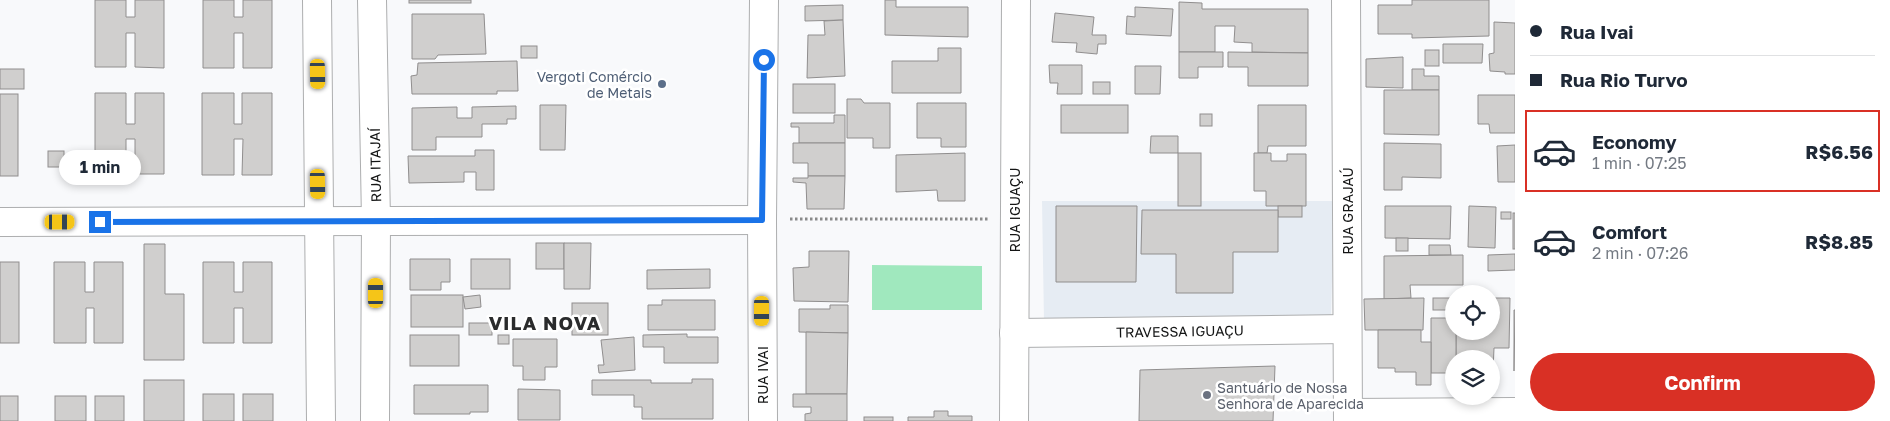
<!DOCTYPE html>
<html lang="en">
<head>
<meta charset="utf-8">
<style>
  body { margin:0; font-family:"Golos Text",sans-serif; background:#f2f2f3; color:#1f2937; height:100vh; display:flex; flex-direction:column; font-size:19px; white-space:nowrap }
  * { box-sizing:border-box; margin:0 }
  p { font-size:16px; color:#747a83 }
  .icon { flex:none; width:28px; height:28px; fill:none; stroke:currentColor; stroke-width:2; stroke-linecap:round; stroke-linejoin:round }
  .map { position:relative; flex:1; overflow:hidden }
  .panel { display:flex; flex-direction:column; background:#fff; width:375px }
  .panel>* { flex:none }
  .banner { display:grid; align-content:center; height:110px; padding:0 15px; background:#fff }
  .controls { position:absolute; left:1445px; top:285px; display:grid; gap:10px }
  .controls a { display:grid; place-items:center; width:55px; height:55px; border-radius:50%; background:#fff; box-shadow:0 2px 8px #0003; font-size:25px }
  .end { position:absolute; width:22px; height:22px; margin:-11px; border:6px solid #1a73e8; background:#fff; box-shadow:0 0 0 2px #fff }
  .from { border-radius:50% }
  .bubble { position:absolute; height:35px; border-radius:18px; background:#fff; box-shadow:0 2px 8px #0003; font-size:16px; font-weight:700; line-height:35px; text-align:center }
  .car { position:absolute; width:15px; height:30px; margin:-15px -8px; border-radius:6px; box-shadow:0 0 4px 1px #0007; background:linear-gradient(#f5c518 24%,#345 0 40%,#f5c518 0 76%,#345 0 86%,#f5c518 0) }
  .banner b { display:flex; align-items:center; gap:18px; height:48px; font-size:19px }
  .banner b+b { border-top:1px solid #e0e1e3 }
  .banner i { width:12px; height:12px; background:#1f2937 }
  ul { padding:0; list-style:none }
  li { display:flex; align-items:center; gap:15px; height:82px; margin:0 10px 8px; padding:0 5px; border:2px solid transparent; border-radius:0px }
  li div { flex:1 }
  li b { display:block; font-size:19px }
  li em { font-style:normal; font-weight:700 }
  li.active { border-color:#d93025 }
  li>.icon { width:45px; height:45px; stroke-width:1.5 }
  .cta { display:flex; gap:10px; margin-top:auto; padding:10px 15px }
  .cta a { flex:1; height:58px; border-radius:30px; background:#d93025; color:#fff; font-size:20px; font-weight:700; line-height:58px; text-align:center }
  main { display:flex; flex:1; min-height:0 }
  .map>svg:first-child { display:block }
  .built { fill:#e6ecf3 }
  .green { fill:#a0e8be }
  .building { fill:#d0cfce; stroke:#908e8e }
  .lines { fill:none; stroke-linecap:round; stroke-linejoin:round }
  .street-casing { stroke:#adaeaf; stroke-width:30 }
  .secondary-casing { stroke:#adaeaf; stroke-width:30 }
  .path { stroke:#88898a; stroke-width:3; stroke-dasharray:2.5 2.5; stroke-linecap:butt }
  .street { stroke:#fff; stroke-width:28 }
  .secondary { stroke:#fff; stroke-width:28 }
  .route { stroke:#1a73e8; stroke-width:6 }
  .service-dot { fill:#5c6f8a; stroke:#fff; stroke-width:2 }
  .worship-dot { fill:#6b7280; stroke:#fff; stroke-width:2 }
  .labels { text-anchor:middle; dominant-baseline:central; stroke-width:5; stroke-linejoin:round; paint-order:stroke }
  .service-label { font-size:14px; fill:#4e5e75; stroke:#fff; text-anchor:end }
  .street-label { font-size:14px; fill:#141515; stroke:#fff }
  .worship-label { font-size:14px; fill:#5b616d; stroke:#fff; text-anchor:start }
  .district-label { font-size:19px; font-weight:bold; letter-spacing:1px; fill:#2a2b2c; stroke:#fff }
</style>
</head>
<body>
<main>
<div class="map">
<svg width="1515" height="421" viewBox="0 0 1515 421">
  <rect width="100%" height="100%" fill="#f8f9fb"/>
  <path class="built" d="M1042,201h292l-3,119 -287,2z"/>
  <path class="green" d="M872,265l110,1v44h-110z"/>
  <g class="building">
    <path d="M95,0h31v17h9v-17h29v68l-29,-1v-34h-9v34h-31z"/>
    <path d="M203,0h31v17h9v-17h29v68h-29v-35h-9v35h-31z"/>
    <rect x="409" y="0" width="62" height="3"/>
    <path d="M885,0h11v7h72v30l-83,-2z"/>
    <path d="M1412,0h77v36l-77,2v-4h-34v-29h34z"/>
    <path d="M1179,2l23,1v6h106v44l-56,-1v-9l-18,-1 1,-16h-20v26h-36z"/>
    <path d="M843,5v15l-38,1v-15z"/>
    <path d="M1135,7l38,2 -2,27 -45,-2 1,-18 8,1z"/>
    <path d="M1055,13l39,4 -2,18h14v9h-8l-1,10 -21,-2 1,-9 -25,-1z"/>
    <path d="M412,14h72l2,40 -48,1 -3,4h-23z"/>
    <path d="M843,20l2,56 -38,2 1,-43h17l-1,-14z"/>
    <path d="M1494,22l21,1v51h-10v-2l-15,-1 -1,-17 5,-1z"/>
    <path d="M1443,44h40l-1,19h-39z"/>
    <rect x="521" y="46" width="16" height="12"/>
    <path d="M938,48h23v45h-69v-32h46z"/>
    <rect x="1425" y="50" width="14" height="16"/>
    <path d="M1179,52h44v15h-25v11h-19z"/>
    <path d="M1228,52l80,1v33h-60v-19h-20z"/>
    <path d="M1403,57v31l-37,-1v-28z"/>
    <path d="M517,61l1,30h-21v3h-85l-1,-18 6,-1 1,-12z"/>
    <path d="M1049,65h33v29h-25l1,-11h-8z"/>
    <path d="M1135,66h26l-1,28h-25z"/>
    <rect x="0" y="69" width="24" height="20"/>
    <path d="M1412,69h12v7h15v14h-27z"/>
    <rect x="1093" y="82" width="17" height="12"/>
    <rect x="793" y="84" width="42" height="29"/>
    <path d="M1384,90h55v45l-55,-1z"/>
    <path d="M95,93h31v31h9v-31h29v81h-29v-35h-9v35h-31z"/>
    <path d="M202,93h32v31h8v-31h30v82h-30l1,-36h-9v36h-32z"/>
    <rect x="0" y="94" width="18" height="82"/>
    <path d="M1478,95h37v38h-25l-1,-9h-11z"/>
    <path d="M847,99h14l3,4h26v45h-17v-10h-26z"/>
    <path d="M917,103h49v44h-25v-9h-24z"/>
    <path d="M540,105h26l-1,45h-25z"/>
    <rect x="1061" y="105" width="67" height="28"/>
    <path d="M1258,105h48v41h-38l-1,7h-9z"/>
    <path d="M516,106v13h-9v5h-25v13h-46v13h-24v-42l45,-1v11h15v-11z"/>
    <rect x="1200" y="114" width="12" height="12"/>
    <path d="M834,115h11v28h-46v-16h-8v-4h43z"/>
    <path d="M1151,136h27v17h-28z"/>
    <path d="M793,143h52v33h-37v-13h-15z"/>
    <path d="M1384,143l57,1v34l-39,-1v13h-18z"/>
    <path d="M1515,145v37h-17l-1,-36z"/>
    <path d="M475,150h19v40h-18v-18h-12v10l-55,1 -1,-27h67z"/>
    <rect x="48" y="151" width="16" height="16"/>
    <path d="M965,153v48h-27l-1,-11 -41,2v-37z"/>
    <rect x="1178" y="153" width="23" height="53"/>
    <path d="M1254,153h17v8h16v-7h19v52h-40v-15h-12z"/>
    <path d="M808,176h37l-1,33h-37l-1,-26 -13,-1v-4h15z"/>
    <path d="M1056,206h81l-1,76h-80z"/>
    <rect x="1278" y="206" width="24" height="11"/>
    <path d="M1385,206h66l-1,33 -65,-1z"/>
    <path d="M1469,206l27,1 -1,41 -27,-1z"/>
    <path d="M1142,210h136v42h-45v41h-57v-39h-35z"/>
    <rect x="1501" y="212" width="10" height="7"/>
    <rect x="1513" y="213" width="2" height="36"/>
    <rect x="1396" y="238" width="12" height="13"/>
    <rect x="536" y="243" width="28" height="26"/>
    <path d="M564,243h27l-1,46h-26z"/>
    <path d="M144,244h21v50h19v66h-40z"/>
    <path d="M1429,245h21l1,10h-22z"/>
    <path d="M809,251h40l-1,51 -54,-1 -1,-33 16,-1z"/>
    <path d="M1515,254v16l-27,1v-16z"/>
    <path d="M1463,255v30h-53l1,13 -27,1v-43z"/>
    <path d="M410,259h40v23h-9v8h-31z"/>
    <rect x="471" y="259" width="39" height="30"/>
    <rect x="0" y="262" width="19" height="81"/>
    <path d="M54,262h31v30h9v-30h29v81h-29v-35h-8v35h-32z"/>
    <path d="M203,262h31v30h9v-30h29v81h-29v-35h-9v35h-31z"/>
    <path d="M710,269v19l-63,1v-19z"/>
    <rect x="411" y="295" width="52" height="32"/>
    <path d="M480,295l1,12 -16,2 -2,-12z"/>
    <path d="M1424,298l-1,32h-58l-1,-31z"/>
    <rect x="1433" y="298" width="21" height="12"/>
    <path d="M1491,298h19l-1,50h-15l-1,23h-2v-12h-35v-28h35z"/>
    <path d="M662,300h53v30h-67v-25h14z"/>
    <rect x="572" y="303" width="36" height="32"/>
    <path d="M830,305h18v28l-49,-1v-23h31z"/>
    <path d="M1514,310h1l-1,61z"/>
    <path d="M1431,318h23v13h2v28h-2v14h-23z"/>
    <rect x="469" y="323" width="23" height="12"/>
    <path d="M1378,330h43v12h10v43h-15v-13h-21v-4h-17z"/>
    <path d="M806,332l42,1 -1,61h-41z"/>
    <path d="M687,334v3h31v26h-54v-16h-21v-12z"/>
    <rect x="410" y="335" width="49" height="31"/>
    <rect x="498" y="335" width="11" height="9"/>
    <path d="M634,337l1,33 -36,3 -1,-8h6l-3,-25z"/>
    <path d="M513,339h44v28h-12v13h-22v-14h-10z"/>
    <path d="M1275,366l-2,55h-134l1,-51z"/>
    <path d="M692,379h21v40h-71v-12h-8v-12h-42v-15h59v3h41z"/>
    <rect x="144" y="380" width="40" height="41"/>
    <path d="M414,385h74v27h-18v2h-56z"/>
    <path d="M518,389l42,1v30h-42z"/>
    <rect x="203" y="394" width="31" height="27"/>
    <rect x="243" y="394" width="30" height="27"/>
    <path d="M793,394h54v27h-42v-7l6,-1v-6h-18z"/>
    <rect x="0" y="396" width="18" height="25"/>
    <rect x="55" y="396" width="31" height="25"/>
    <rect x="95" y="396" width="29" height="25"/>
    <path d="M934,411h14v5h24v5h-64v-4h26z"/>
    <rect x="864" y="417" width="29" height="4"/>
  </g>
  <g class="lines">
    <defs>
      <g id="street">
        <path d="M1346,0l2,421"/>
        <path d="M0,222l762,-2"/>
        <path d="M1014,333l333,-4"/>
        <path d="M1348,413l167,-1"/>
        <path d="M763,421l-1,-201 2,-220"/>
        <path d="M1014,421l2,-421"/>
      </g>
      <g id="secondary">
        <path d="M317,0l4,421"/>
        <path d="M372,0l4,221 -1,200"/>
      </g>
    </defs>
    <use href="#street" class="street-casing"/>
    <use href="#secondary" class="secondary-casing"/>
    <path class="path" d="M790,219h199"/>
    <use href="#street" class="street"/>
    <use href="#secondary" class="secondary"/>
  </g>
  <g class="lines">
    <path class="route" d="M100,222l662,-2 2,-160"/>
  </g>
  <circle class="service-dot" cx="662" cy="84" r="5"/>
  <circle class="worship-dot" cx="1207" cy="395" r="5"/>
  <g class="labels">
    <g class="service-label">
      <text x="652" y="76">Vergoti Comércio<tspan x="652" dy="16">de Metais</tspan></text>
    </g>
    <g class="street-label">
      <text transform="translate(375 165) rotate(-91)">RUA ITAJAÍ</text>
      <text transform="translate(1014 210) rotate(-90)">RUA IGUAÇU</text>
      <text transform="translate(1347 211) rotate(-90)">RUA GRAJAÚ</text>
      <text transform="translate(1180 331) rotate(-1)">TRAVESSA IGUAÇU</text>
      <text transform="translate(762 375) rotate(-90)">RUA IVAI</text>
    </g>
    <g class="worship-label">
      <text x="1217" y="387">Santuário de Nossa<tspan x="1217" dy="16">Senhora de Aparecida</tspan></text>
    </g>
    <g class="district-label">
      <text x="545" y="322">VILA NOVA</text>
    </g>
  </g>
</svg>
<div class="controls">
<a><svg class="icon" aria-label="locate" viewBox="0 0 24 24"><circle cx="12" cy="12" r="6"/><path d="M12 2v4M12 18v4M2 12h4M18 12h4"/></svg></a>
<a><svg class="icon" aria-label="layers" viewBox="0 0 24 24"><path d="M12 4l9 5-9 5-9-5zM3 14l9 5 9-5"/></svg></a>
</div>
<i class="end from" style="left:764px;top:60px"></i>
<i class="end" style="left:100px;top:222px"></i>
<div class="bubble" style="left:59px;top:150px;width:82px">1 min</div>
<i class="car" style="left:318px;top:74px;rotate:179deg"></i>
<i class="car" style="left:318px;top:184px;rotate:179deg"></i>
<i class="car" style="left:60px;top:222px;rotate:90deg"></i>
<i class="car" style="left:376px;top:293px;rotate:0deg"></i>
<i class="car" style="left:762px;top:311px;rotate:180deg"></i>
</div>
<section class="panel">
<div class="banner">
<b><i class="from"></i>Rua Ivai</b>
<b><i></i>Rua Rio Turvo</b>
</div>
<ul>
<li class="active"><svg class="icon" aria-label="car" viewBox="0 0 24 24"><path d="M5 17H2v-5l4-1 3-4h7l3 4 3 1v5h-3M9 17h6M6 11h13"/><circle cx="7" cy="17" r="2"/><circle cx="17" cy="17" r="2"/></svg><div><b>Economy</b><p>1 min · 07:25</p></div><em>R$6.56</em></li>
<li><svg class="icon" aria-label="car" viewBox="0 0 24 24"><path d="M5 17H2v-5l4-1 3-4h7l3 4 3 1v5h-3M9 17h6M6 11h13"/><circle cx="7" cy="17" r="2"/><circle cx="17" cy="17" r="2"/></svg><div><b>Comfort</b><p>2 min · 07:26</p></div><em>R$8.85</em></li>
</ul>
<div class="cta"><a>Confirm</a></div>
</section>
</main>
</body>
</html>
